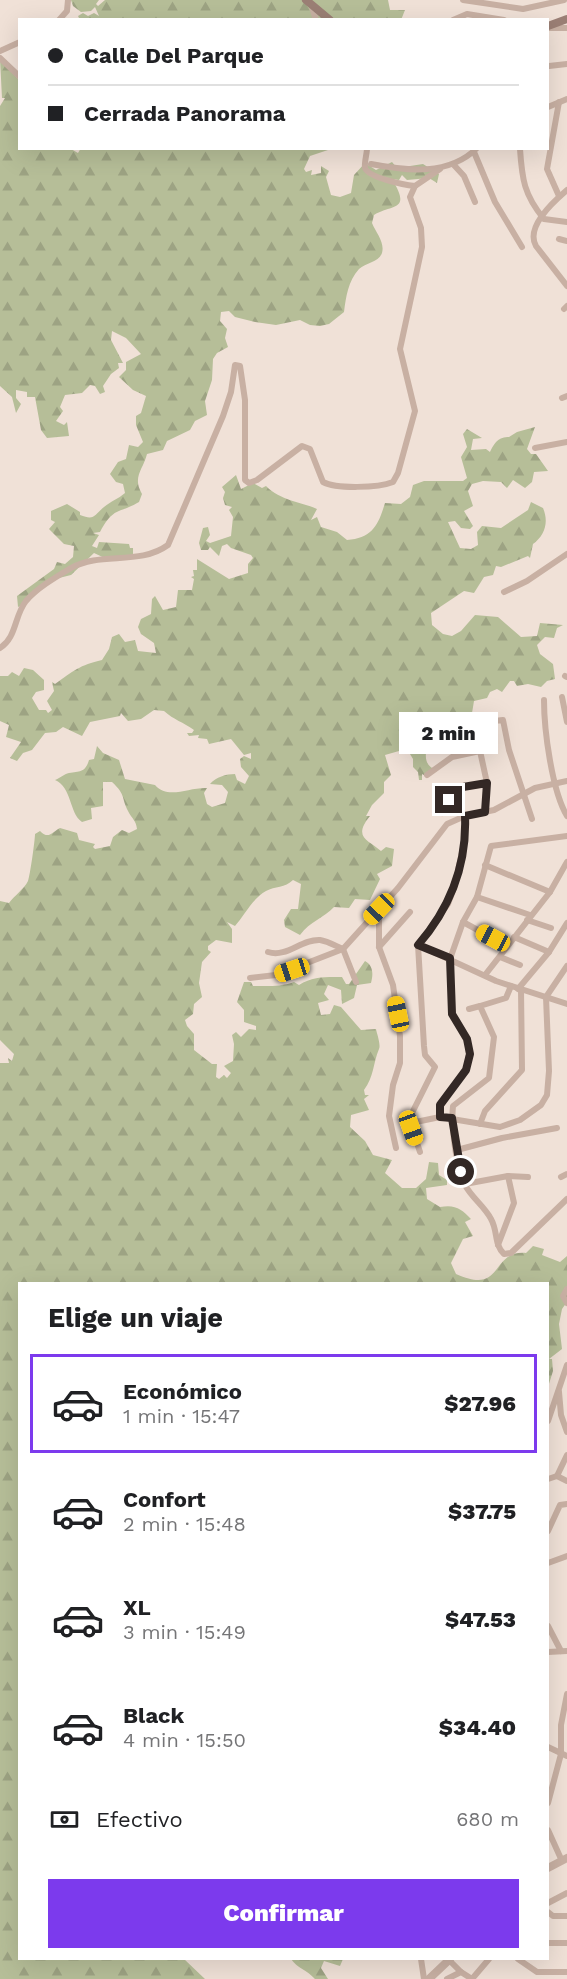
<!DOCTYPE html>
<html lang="es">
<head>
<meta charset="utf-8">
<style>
  body { margin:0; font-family:"Work Sans",sans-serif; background:#f6f6f6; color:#202124; height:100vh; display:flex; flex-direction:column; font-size:22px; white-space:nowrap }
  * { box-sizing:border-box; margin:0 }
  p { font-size:20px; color:#757577 }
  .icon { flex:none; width:33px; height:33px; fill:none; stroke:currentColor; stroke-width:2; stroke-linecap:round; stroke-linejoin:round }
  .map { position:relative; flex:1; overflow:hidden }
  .details { position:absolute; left:18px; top:1282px; width:531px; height:678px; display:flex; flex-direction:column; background:#fff; border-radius:0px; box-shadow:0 6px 24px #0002 }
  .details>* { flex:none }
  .guide { position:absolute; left:18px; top:18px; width:531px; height:132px; border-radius:0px; box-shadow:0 6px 24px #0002; display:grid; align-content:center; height:132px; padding:0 30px; background:#fff }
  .end { position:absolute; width:27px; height:27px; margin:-14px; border:8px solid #332825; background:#fff; box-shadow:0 0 0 3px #fff }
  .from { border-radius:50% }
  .bubble { position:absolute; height:42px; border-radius:0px; background:#fff; box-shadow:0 6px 24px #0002; font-size:20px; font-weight:800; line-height:42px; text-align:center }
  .car { position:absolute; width:18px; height:36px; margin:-18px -9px; border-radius:8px; box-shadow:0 0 4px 2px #0007; background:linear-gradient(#f5c518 24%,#345 0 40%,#f5c518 0 76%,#345 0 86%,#f5c518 0) }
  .guide b { display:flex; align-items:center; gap:21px; height:57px; font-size:22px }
  .guide b+b { border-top:2px solid #e0e0e0 }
  .guide i { width:15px; height:15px; background:#202124 }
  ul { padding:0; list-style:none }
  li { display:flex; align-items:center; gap:18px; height:99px; margin:0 12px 9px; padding:0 18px; border:3px solid transparent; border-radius:0px }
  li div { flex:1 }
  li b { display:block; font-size:22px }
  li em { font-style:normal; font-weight:800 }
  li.on { border-color:#7c3aed }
  li>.icon { width:54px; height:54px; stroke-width:1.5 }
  h2 { padding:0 30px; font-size:27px; line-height:72px }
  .pay { display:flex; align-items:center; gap:15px; height:66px; padding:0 30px; font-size:22px }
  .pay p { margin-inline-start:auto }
  .action { display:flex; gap:12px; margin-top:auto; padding:12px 30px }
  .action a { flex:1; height:69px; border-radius:0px; background:#7c3aed; color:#fff; font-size:24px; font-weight:800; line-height:69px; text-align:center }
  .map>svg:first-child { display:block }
  .forest { fill:url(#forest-firs) }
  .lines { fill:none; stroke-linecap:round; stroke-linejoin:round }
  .minor { stroke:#c8b0a3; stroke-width:6 }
  .tertiary { stroke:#c8b0a3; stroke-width:8 }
  .secondary { stroke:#9b7f75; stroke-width:8 }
  .route { stroke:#332825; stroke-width:8 }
</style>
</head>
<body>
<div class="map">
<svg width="567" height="1979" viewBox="0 0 567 1979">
  <defs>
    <pattern id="forest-firs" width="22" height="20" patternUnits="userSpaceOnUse" patternTransform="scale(1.5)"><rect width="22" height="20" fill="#b6be98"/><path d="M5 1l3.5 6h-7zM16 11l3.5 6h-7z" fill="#9da383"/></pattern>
  </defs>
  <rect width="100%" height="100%" fill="#f0e1d7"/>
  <g class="forest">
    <path d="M71,0h28l-3,4 2,2 7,-6h283l2,10h15l-4,10h-321l-2,-4 5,-3 5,3 6,-3 5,3 -4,-9 -4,4 -10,1 -8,-6z"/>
    <path d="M0,59l19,21 1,68 51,1 7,4 3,-5 250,1 -21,7 -6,13 2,3 6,-2 -1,5 10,-2v-7l8,5 -3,6 5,18 9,2 11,-4 3,-18 11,-12 11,7 16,-8 5,6 26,-4 16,10 -2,9 -8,-5 -22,2 -5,-5 -3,5 -7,-1c20,33 0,25 -18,36l-2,8c4,10 13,19 10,30 -3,9 -16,10 -23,16 -11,12 -13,28 -15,43l-15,12 -9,2 -10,-1 -10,-5 -24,5 -21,-3 -20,-5 -6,-6 -8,1 -1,9 7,8 -2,9 3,9 -11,6 -4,6 -1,21 -7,21 2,14 -12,6 -5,9 -23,11 -4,9 -16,4c-4,16 -15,23 -5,40l-3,8c-20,12 -25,4 -39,30l-7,1 6,2 -7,11 5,2 2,-6 30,2 1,4h3v7l-24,5 -15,-7 -23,22 -24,6c-6,10 -18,22 -29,26l-1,-11 37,-27 3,-7 8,2 8,-7 1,-11 -10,-2 -15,-15 6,-7 -4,-2v-9l16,-7 13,8v3c15,6 14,0 24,-8 7,-6 14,-8 21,-14l-2,-9 -7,-2 -6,-8 8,-12 8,-3 3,-14 9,2 5,-5 -7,-17v-9l5,-3 5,-17 -13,-6 -14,-13 7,-7v-8l15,-8 -15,-16 -14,-7 -1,9 12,23h-5l1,5 -8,6 -8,12 2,6 -5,2 -5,-8 -5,-1 -8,8 -17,2 -5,12 3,4 -7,10 8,4 3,-3 2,14 -22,2 -6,-8 -6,-33h-8v-5l-11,-2v8l5,6 -5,9 -4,-16 -12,-11v-280l5,-8h-3z"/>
    <path d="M535,427l-8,22 4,5h5l12,17 -14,1 -2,10 -7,6 -12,-8 -6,8 -6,-6 -18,-1 -11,3 -4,7 5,15 -9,5 9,15 -3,3 -9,-1 -6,-7 -7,1 12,26 11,1 7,-4 -1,-13 5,-6 19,2 27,-18 3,-8 12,6c6,14 2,27 -10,36l-3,14 -2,-2 -27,11 -5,-1 -3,9 -9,2 -10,16 -10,-2 -33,22 1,12 11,9 9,2 9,-5 14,-16 23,2 23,20 16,-1 3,-13 23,2 -6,3 -3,10 -9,-1 -8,8 3,9 13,10 2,15 -8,2 -6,6 -13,-3 -11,2 -3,-5h-4l-8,11 -5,-3 -7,3 -3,6 -13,3 -2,12 6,8 -2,6 -7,4 -13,-1c-10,9 -19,16 -30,23 -1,10 3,14 11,18l-10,6 -5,-3v6h-3l-1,-8 -5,-5v-8l-9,-15 -5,7 -14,4 6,20 -7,7v11l-12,12 -6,11h4c-18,22 -1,24 11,35l5,-4 8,2 -2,17 -15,8 3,5 -10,21 -15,-1 -6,9 -15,-1c-10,11 -24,14 -34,28l-15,-8 -1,-7 7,-11h7l3,-25 -8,-4c-8,8 -18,6 -27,11 -14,8 -22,25 -31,35l-8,-4 5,7v14l-16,-3 -8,6v4l3,2 -9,10 -3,21 3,14 -8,7 -1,10 -8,6 2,6 7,8v16l18,14h5l-1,13 3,2 5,-4 3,3 4,-5 -7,-7 9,-5 1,-17 -2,-9 4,-3 5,5 8,-8 7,1v-4l-12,-4v-12l-7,-8 7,-20h7l2,4c15,0 27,1 41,-4l5,3c14,-9 28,-8 43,-8l4,7h3l16,-23c9,5 8,14 6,22l-14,2 -3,13 -12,6 -1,-14 -13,-5 -4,9 5,6 -11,3 3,12 9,-1 4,-9 7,2 20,23 15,-1c1,5 5,16 3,20 -6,14 -5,28 -15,41l1,5h4l-5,4 5,11 -18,5 -1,12 15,14 8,14 19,5 -7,13 17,15h14l10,-9 3,-17 9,1 1,12 8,5v5l-21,3 1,11 13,8c15,-3 22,2 31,12l-6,3 8,14 -10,3 -12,24 5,11c49,22 33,-24 70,-21l7,-7 11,3 -2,6 18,7 7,-6v46l-5,7 -3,15 3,25 -13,10h3l1,12 -5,16v-103h-528v675h164l21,20h-205v-916h9l-1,-5 4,3 2,-7 -14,-14v-139l9,2c6,-8 15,-14 19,-22 2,-5 7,-41 7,-47l5,-3c9,9 12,1 20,-3l17,5 2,7 16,4 -2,3 2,2 15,-3 3,-9 9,-7 7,3 8,-4c-1,-9 -5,-10 -9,-18 -7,-14 -2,-16 -16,-29h-9v24l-12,2 1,11 -10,3c-13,-9 -10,-35 -27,-42 5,-2 9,-6 14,-7 11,-2 16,0 20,-13l5,-1 3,-13 6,7 16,7 6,19 30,6c13,15 34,2 52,3l-3,5 3,11 5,3 13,-4 3,-11 -6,-7 -12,-1c6,-7 16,-10 25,-10l2,6 8,4 4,-8 -8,-9 -1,-8 4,-3 7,3v-6l-7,2 -13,-16 -22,5 -2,-5 -9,-1 1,-3 -10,1 -2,-3h5l2,-3c-11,-8 -20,-10 -30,-19l-10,-1 -13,9 -13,2 -7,-8 -1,3 -30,6 -8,14 -19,-9 -7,5 -11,1 -13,17 -9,3 -6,8 -7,-3 11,-16 -15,-5 3,-12 -9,-4v-45h8l4,-4 7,4 5,-8 9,2 11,10v10l-8,2 -4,6 7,12h7l2,3 4,-3 -5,-9 7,-10 -2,-9 3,2c18,-13 25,-19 47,-24l7,-11 3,-12 7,-3 6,8 10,-2 3,11 18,2 -2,-10 -13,-9 -3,-7 3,-8 10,-5 1,-15 3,-3 8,14 13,-3 2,-17h14l2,-11 -3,-2 3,-1 -1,-6h4v-11l32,20 19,-6v-9l5,-6 -2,-3 -20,-7 -4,-4 -5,2 -3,10 -9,-9 -2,3h-7l-2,-7 4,-15 5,-1 2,8 -4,6 4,2 21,-7 2,-19 -4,-7 3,-3 -7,-2 -2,-7 2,-6 -3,-5 14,-12 5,14 12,-6 9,5 4,-2c15,15 33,15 51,23l-6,11 6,-3 4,10 16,5 10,8c25,-2 31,-14 38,-37l16,1 9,-7 3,-12 11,-4h39l4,-3 -6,-21 6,-10 -4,-13 4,-5 15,9 -9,1 -2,11 15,-1 4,3c3,-7 8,-16 19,-15l8,-5z"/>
    <path d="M291,1959h52l-3,7 -16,-5 -3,7 7,11h-13c-8,-9 -18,-11 -24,-20z"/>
  </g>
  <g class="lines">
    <g class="minor">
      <path d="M463,0l60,9 41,-9"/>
      <path d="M312,7l4,13"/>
      <path d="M59,20l8,-9 1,-11"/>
      <path d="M453,20l14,-6 37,6"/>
      <path d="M548,28h19"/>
      <path d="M0,51l20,-9"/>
      <path d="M0,58l20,19"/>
      <path d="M549,66l18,-2"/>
      <path d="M559,102l-12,67 12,27"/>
      <path d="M548,107l19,-8"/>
      <path d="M367,148c0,6 -3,15 -2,20 4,10 40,17 50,18"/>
      <path d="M520,149c2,30 4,46 24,70l23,3"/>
      <path d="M474,152l21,50 27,45"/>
      <path d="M371,164c36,7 78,12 106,-16"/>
      <path d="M453,164l11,12 11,26"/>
      <path d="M567,190c-13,11 -42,37 -31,56l31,40"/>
      <path d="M559,239l8,2"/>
      <path d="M564,309l3,-3"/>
      <path d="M562,398l5,-2"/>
      <path d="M535,448l32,-6"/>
      <path d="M504,592l23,-11 40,-27"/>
      <path d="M0,648c17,-11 14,-32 26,-47 11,-13 30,-24 45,-33 30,-17 68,-2 97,-23l55,-129 8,-24 4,-27 5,1 5,34v80l4,3 8,-3 45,-34 8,3 13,33c13,7 55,6 70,0l5,-9 17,-62 -15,-62 22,-102 -1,-19 -11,-31 5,-11 25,-17"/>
      <path d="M565,676l2,1"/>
      <path d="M562,697l5,25"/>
      <path d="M544,700c0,30 8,91 23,116"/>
      <path d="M485,722l18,-2 6,30 23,69"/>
      <path d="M427,775l25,-18 28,-6 7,32 -2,29"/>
      <path d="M442,813l15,-25 30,-5"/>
      <path d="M485,865l65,27"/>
      <path d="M477,897l53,18"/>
      <path d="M379,909v38l14,38 7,51v27l-7,22 -4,31 7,32"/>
      <path d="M527,920l24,8"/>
      <path d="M463,922l44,24"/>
      <path d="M514,937l35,15"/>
      <path d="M418,945l78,36 71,23"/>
      <path d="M379,947l31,-35"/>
      <path d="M268,952c19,6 33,-13 52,-12 7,1 16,6 23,9l13,33"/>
      <path d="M500,957l20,8"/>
      <path d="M485,975l65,-83 17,-30"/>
      <path d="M250,978l26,-3 67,-26 55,-61 49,-64 18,-8 29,-6 41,-22 32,-7"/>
      <path d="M511,986l-5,12 -26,8 14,31 -5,41 -36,28c-2,19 3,63 12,79 7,13 20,22 26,34 7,12 3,26 13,35l7,-1 56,-54"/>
      <path d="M518,989l31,-37 18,-29"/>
      <path d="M546,997l21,-31"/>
      <path d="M469,1009l11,-3"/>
      <path d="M440,1117v-12l26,-35 3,-16 -2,-15 -15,-25 -2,-55 13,-37 14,-25 14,-51 76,-10"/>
      <path d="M411,1123l29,-6 60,10 20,-7 21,-15 6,-10 2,-24 -3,-74"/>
      <path d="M480,1124l5,-13 37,-41 -1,-80"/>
      <path d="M457,1150l45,-12 55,-10"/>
      <path d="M420,1152l-11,-33 26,-52 -10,-12 -1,-9 -6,-101 30,-41 6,-16 11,-49v-23"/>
      <path d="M561,1177l6,-3"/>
      <path d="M465,1184l43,-8 20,1"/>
      <path d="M498,1245l16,-42 -6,-27"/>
      <path d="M567,1289l-4,7 4,7"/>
      <path d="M559,1392l2,23 6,17"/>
      <path d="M548,1421l19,-56"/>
      <path d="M557,1476l10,-21"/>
      <path d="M557,1476l10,5"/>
      <path d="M548,1479l9,-3"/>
      <path d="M548,1531l12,-26 7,-1"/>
      <path d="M548,1563l19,-7"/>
      <path d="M548,1626l13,25"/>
      <path d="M548,1652l19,-1"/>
      <path d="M548,1747l19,9"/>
      <path d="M561,1751v-26l6,-31"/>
      <path d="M548,1803l13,-49"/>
      <path d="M548,1830l14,31"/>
      <path d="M548,1903l19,-10"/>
      <path d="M548,1912l5,4h14"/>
      <path d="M548,1943h19"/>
      <path d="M421,1959l3,20"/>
      <path d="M518,1959l19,13h30"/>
      <path d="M449,1960l12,12"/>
      <path d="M447,1979l14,-7 11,7"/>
      <path d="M472,1979l17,-20"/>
    </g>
    <g class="tertiary">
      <path d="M548,1868l19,-10"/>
      <path d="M429,1979l21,-20"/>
    </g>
    <g class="secondary">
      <path d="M306,0l24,20"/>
      <path d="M548,26l19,-7"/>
    </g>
  </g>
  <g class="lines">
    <path class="route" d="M449,800l8,-12 30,-5 -2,29 -20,4c2,50 -15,92 -47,129l32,13 2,56 15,25 3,15 -4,16 -26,35v12l12,1 9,54"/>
  </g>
</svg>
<i class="end from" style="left:461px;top:1172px"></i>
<i class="end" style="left:449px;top:800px"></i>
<div class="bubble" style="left:399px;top:712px;width:99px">2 min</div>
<i class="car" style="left:379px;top:909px;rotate:224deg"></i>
<i class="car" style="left:493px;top:938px;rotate:298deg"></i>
<i class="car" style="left:292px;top:970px;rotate:252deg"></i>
<i class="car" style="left:398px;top:1014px;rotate:348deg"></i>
<i class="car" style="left:411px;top:1128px;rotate:160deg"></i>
<div class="guide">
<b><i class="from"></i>Calle Del Parque</b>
<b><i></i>Cerrada Panorama</b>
</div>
<section class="details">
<h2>Elige un viaje</h2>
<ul>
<li class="on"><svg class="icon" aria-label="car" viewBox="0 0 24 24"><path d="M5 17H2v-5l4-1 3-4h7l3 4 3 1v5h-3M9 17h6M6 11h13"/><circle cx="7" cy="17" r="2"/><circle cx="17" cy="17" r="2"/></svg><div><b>Económico</b><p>1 min · 15:47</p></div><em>$27.96</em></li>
<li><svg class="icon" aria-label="car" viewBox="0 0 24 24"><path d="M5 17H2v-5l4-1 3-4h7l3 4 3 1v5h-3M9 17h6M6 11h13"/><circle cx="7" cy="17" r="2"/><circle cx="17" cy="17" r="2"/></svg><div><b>Confort</b><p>2 min · 15:48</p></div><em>$37.75</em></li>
<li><svg class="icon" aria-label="car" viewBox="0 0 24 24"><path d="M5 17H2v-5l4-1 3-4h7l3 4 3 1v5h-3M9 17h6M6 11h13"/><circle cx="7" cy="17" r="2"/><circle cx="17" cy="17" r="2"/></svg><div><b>XL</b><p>3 min · 15:49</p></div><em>$47.53</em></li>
<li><svg class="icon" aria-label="car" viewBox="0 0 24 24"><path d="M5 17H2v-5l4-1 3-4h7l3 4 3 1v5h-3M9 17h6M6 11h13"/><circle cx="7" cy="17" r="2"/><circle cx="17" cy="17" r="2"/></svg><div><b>Black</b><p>4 min · 15:50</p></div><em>$34.40</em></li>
</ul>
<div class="pay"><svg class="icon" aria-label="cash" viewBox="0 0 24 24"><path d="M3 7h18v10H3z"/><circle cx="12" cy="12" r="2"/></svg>Efectivo<p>680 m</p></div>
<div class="action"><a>Confirmar</a></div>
</section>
</div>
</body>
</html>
